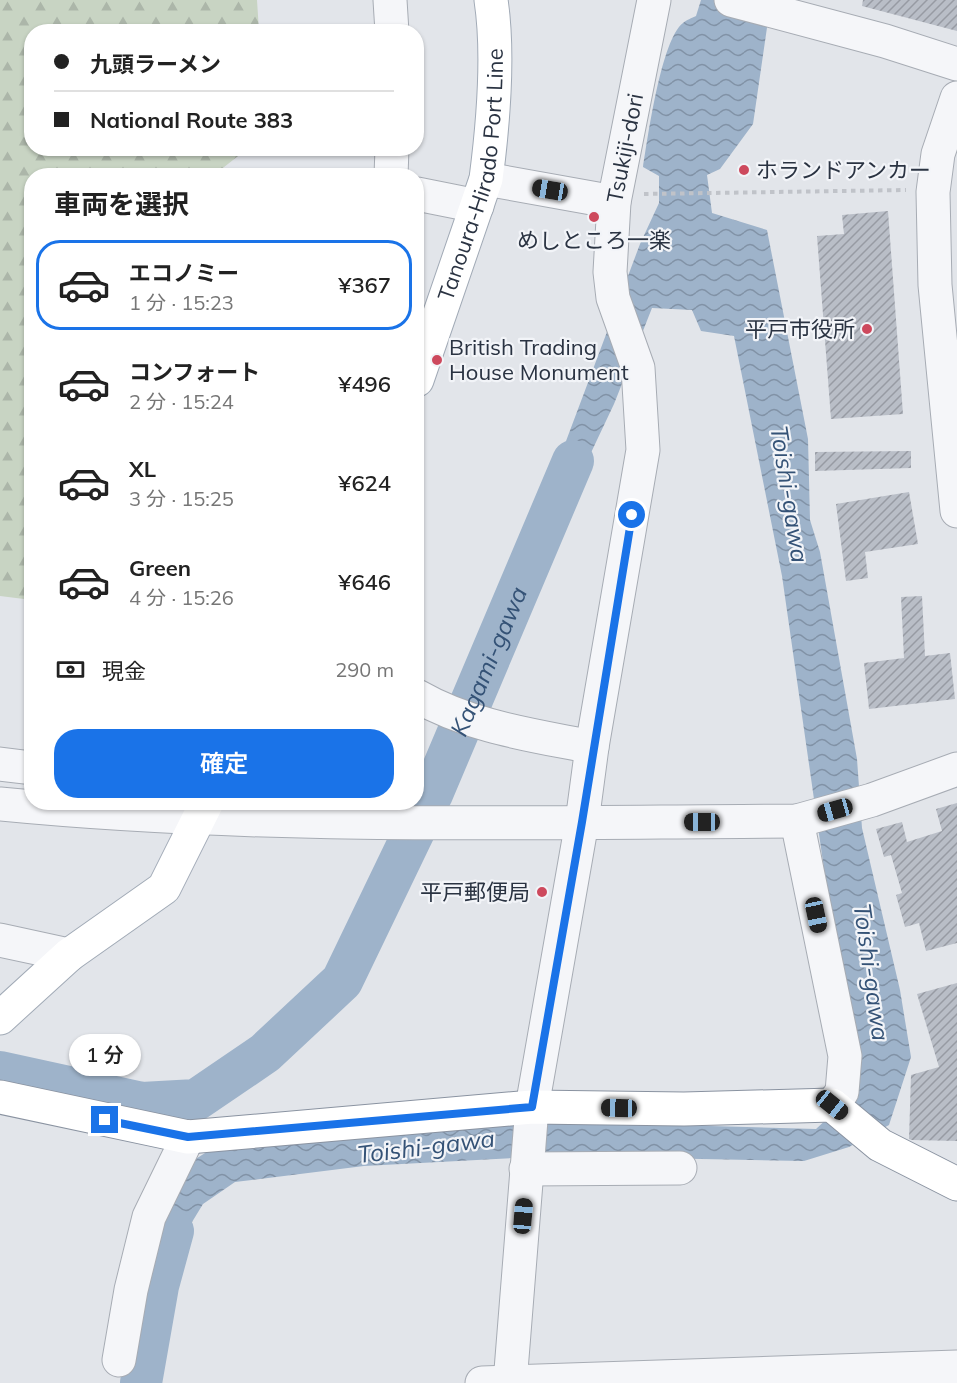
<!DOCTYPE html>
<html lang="ja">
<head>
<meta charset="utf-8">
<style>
  body { margin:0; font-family:Mulish,"Noto Sans JP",sans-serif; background:#f2f2f2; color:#222; height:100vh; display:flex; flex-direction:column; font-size:22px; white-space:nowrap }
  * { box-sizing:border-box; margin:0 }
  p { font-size:20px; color:#767676 }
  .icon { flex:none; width:33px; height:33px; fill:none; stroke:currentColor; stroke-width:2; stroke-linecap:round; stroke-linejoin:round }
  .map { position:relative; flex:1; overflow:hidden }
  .drawer { position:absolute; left:24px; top:168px; width:400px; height:642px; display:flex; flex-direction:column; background:#fff; border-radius:24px; box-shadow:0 2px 4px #0004 }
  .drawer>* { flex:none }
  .hud { position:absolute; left:24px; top:24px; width:400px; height:132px; border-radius:24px; box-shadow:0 2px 4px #0004; display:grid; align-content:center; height:132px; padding:0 30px; background:#fff }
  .end { position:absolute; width:27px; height:27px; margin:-14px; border:8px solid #1a73e8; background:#fff; box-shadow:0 0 0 3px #fff }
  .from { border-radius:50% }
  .bubble { position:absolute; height:42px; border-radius:21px; background:#fff; box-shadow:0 2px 4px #0004; font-size:20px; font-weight:600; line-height:42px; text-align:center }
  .car { position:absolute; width:18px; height:36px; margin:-18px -9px; border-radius:8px; box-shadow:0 0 4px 2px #0007; background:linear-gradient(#222 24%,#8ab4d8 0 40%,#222 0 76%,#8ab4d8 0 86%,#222 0) }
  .hud b { display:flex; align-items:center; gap:21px; height:57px; font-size:22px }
  .hud b+b { border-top:2px solid #e0e0e0 }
  .hud i { width:15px; height:15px; background:#222 }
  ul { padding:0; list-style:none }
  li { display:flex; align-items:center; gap:18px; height:90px; margin:0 12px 9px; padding:0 18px; border:3px solid transparent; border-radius:24px }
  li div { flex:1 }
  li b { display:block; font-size:22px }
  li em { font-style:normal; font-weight:600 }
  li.selected { border-color:#1a73e8 }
  li>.icon { width:54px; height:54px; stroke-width:1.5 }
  h2 { padding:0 30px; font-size:27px; line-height:72px }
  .pay { display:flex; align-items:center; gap:15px; height:66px; padding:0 30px; font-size:22px }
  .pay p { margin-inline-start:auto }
  .cta { display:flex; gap:12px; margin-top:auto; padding:12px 30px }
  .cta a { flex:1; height:69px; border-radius:24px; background:#1a73e8; color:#fff; font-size:24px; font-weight:600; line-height:69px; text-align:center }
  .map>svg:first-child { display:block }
  .forest { fill:url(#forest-firs) }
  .water { fill:url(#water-waves) }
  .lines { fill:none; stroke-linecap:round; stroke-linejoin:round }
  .river { stroke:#9eb3ca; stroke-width:42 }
  .building { fill:url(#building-hatch) }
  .minor-casing { stroke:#a7acb4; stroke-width:35 }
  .major-casing { stroke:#a1aab6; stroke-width:35 }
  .highway-casing { stroke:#8a93a1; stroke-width:35 }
  .path { stroke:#c0c3c9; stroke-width:4; stroke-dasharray:4.5 4.5; stroke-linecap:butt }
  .minor { stroke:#f5f6f9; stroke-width:33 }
  .major { stroke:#fff; stroke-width:33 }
  .highway { stroke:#fff; stroke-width:33 }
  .route { stroke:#1a73e8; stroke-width:8 }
  .poi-dot { fill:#cd495d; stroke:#f2f4f8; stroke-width:2 }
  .labels { text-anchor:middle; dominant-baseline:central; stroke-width:4.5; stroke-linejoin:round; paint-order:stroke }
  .street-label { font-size:22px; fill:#2a3342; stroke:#f2f4f8 }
  .poi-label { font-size:22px; fill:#2a3342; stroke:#f2f4f8; text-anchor:start }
  .water-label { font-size:24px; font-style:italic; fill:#345276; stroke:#f2f4f8 }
</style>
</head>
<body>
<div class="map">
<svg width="957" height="1383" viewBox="0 0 957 1383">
  <defs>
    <pattern id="forest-firs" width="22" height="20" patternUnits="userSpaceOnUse" patternTransform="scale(1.5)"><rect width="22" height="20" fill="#c8d4c3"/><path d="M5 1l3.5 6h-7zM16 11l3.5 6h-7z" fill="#acb6a9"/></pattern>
    <pattern id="water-waves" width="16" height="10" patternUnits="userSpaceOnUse" patternTransform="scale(1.5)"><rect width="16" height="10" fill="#9eb3ca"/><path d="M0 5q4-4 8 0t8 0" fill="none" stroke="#8192a6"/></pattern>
    <pattern id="building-hatch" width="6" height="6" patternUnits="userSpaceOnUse" patternTransform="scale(1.5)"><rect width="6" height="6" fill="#b9bec7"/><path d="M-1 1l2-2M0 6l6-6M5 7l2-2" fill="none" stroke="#979ba3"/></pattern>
  </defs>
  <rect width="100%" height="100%" fill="#e2e5ea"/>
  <path class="forest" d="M0,0h257l2,31 -227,1v116l215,1 -33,26 -182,1v424l-32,-4z"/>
  <path class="water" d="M701,0h70l-18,124 -33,45 -13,6 5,38 55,17 41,209 2,81 10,32 37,207 5,69 38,162 11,67 -22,68 -40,22 -45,14 -254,-5 -186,10 -129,16 -32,22 -14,23 -24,65 -17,-12 30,-92 16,-28 19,-12 285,-28 318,9 40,-37 -74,-516 -48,-240 -33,-5 -9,-21 -40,-2 -38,96 -52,110 -23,-1 101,-269 19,-41v-27l-16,-9c5,-30 18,-127 40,-144 3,-3 9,-5 13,-7z"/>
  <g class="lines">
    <g class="river">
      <path id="s1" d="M0,1072l142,31 54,-3 69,-47 77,-72 90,-187 141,-333"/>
      <path d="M141,1383l17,-97 15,-55"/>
    </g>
  </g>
  <g class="building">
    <path d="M863,0h94v31l-95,-25z"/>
    <path d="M888,211l15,203 -72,5 -14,-183 27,-2 -2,-19z"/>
    <path d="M911,451v17l-96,3v-19z"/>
    <path d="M909,492l9,52 -53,8 3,26 -22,3 -10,-77z"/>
    <path d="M922,596l3,60 25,-3 5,46 -86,10 -5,-46 40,-5 -3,-61z"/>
    <path d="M957,803v140l-31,8 -7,-28 -14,4 -9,-32 6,-2 -11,-38 -7,2 -8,-28 26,-7 5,20 35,-11 -6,-22z"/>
    <path d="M957,983v158l-45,-1 -3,-1 2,-64 28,-8 -22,-73z"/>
  </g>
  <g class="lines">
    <defs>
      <g id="minor">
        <path d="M390,0l2,32"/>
        <path d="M731,0l154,41 72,23"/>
        <path d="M957,98l-19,56 -5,38 2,93 22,226"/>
        <path d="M391,176l1,-28"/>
        <path d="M486,179l128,23"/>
        <path d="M417,194l60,12"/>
        <path d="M417,696c54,31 115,39 175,51"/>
        <path d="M0,764l32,4"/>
        <path d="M0,804c265,26 532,18 797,17l75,-21 85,-31"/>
        <path d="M797,821l48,235 -3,36 -10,13"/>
        <path d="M0,940l69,15"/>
        <path d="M526,1169l154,-1"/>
        <path d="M119,1360l12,-70 18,-73 39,-80"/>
        <path d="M482,1383l475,-16"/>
        <path id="s2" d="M510,1383l22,-276 50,-285 10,-75 51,-297 -5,-82 -25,-70 -3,-26 4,-70 40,-202"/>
      </g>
      <g id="major">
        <path id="s3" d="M417,380l69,-201c7,-54 13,-126 5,-179"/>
        <path d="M0,1018l69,-63 95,-67 43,-86"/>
      </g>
      <path id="highway" d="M0,1097l188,40 344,-30 152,2 148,-4 48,40 77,39"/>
    </defs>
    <use href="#minor" class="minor-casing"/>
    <use href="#major" class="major-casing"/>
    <use href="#highway" class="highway-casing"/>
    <path class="path" d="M644,194l262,-4"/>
    <use href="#minor" class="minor"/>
    <use href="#major" class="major"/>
    <use href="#highway" class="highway"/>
  </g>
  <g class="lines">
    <path class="route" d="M105,1120l83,17 344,-30 50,-285 50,-307"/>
  </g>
  <g class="poi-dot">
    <circle cx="744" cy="170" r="6"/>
    <circle cx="594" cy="217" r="6"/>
    <circle cx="867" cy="329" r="6"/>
    <circle cx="437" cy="360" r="6"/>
    <circle cx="542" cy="892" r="6"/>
  </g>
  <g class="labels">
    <g class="street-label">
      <text stroke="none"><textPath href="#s2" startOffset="1251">Tsukiji-dori</textPath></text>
      <text stroke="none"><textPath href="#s3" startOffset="214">Tanoura-Hirado Port Line</textPath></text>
    </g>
    <g class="poi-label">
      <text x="756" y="170">ホランドアンカー</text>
      <text x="594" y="240" text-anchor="middle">めしところ一楽</text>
      <text x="855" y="329" text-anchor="end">平戸市役所</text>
      <text x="449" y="347">British Trading<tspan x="449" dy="25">House Monument</tspan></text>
      <text x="530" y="892" text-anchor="end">平戸郵便局</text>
    </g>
    <g class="water-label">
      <text transform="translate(790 494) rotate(81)">Toishi-gawa</text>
      <text stroke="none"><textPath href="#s1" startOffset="740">Kagami-gawa</textPath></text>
      <text transform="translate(872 972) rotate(82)">Toishi-gawa</text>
      <text transform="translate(426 1146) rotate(-7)">Toishi-gawa</text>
    </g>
  </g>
</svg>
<i class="end from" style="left:632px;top:515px"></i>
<i class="end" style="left:105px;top:1120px"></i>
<div class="bubble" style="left:69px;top:1034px;width:72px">1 分</div>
<i class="car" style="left:550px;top:190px;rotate:280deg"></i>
<i class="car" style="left:835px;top:810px;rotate:254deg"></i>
<i class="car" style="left:702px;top:822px;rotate:270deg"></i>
<i class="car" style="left:816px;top:915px;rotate:168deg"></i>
<i class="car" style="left:832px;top:1105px;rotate:129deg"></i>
<i class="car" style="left:619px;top:1108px;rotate:271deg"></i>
<i class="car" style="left:523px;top:1216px;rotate:5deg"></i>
<div class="hud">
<b><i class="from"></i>九頭ラーメン</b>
<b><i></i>National Route 383</b>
</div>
<section class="drawer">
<h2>車両を選択</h2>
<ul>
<li class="selected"><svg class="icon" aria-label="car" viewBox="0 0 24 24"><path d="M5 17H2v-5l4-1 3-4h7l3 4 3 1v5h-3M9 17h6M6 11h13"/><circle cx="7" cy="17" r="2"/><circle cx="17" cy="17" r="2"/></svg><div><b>エコノミー</b><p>1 分 · 15:23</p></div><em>¥367</em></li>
<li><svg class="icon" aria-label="car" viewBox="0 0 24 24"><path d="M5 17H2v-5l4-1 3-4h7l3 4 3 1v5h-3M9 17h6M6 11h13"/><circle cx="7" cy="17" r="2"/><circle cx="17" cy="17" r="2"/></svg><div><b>コンフォート</b><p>2 分 · 15:24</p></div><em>¥496</em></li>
<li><svg class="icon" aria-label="car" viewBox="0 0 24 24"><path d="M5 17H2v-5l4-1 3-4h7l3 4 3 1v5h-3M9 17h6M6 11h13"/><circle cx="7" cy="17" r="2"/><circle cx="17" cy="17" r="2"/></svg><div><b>XL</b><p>3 分 · 15:25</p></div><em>¥624</em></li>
<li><svg class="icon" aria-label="car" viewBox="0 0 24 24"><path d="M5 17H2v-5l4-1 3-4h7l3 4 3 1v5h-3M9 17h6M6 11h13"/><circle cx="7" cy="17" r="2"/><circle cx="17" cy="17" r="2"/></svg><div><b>Green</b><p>4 分 · 15:26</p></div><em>¥646</em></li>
</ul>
<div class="pay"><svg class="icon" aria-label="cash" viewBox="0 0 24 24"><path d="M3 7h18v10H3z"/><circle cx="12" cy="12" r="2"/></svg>現金<p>290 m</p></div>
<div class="cta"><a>確定</a></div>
</section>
</div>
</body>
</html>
